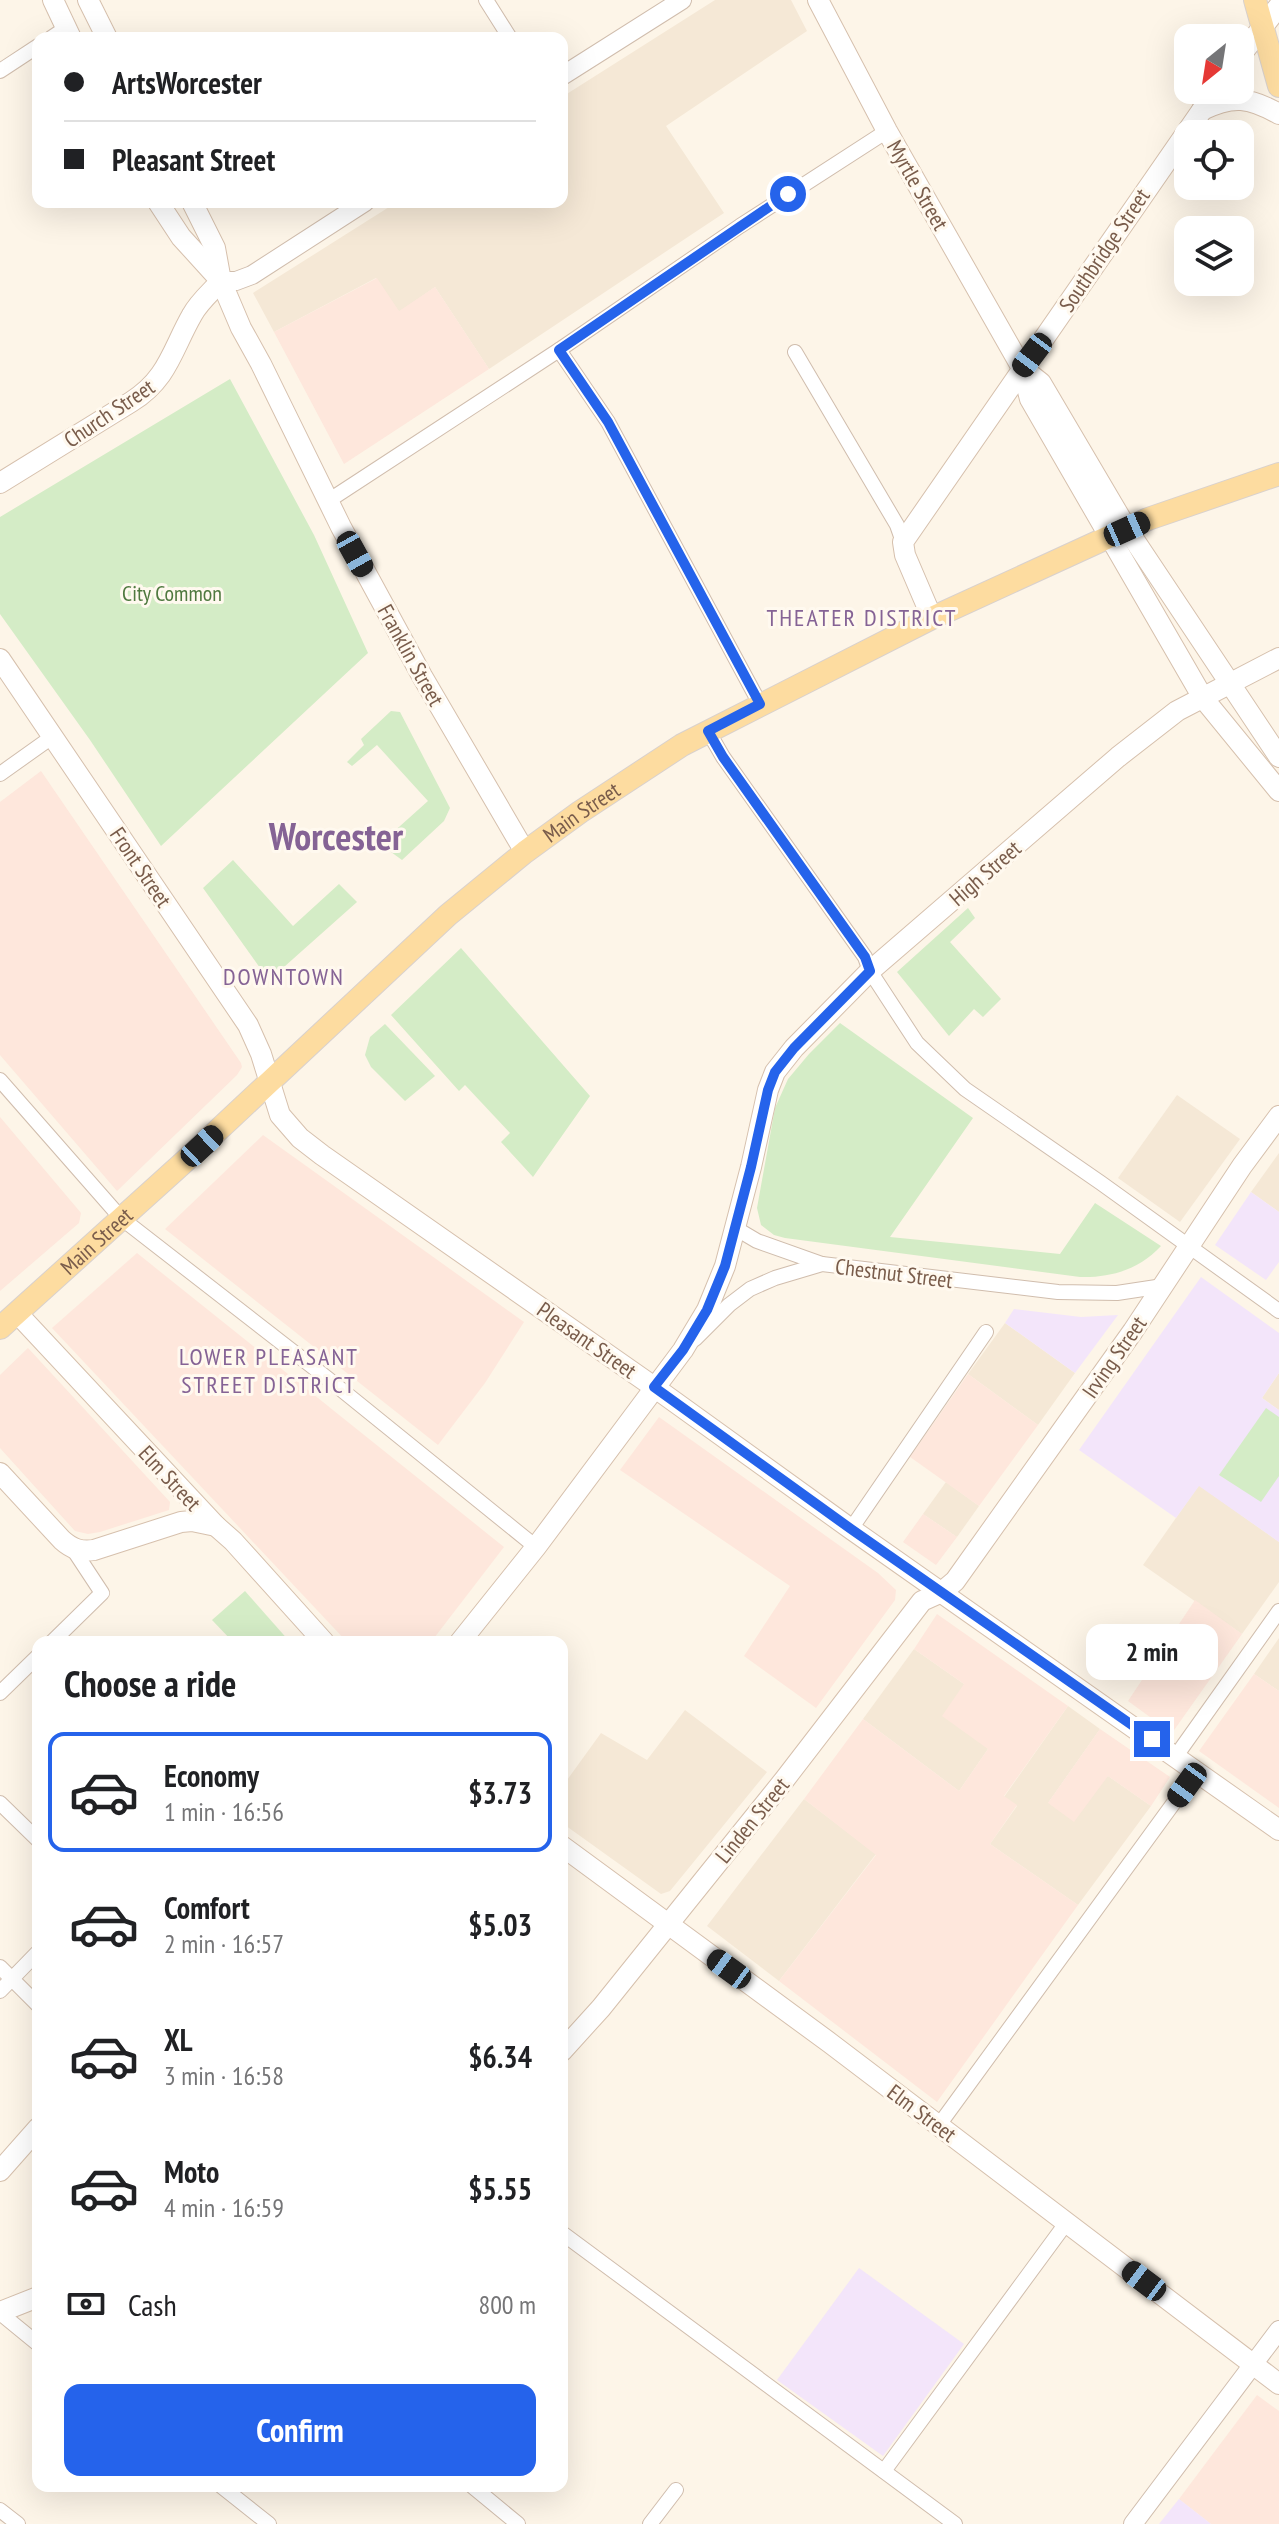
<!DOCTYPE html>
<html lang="en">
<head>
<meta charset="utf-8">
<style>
  body { margin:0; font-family:"PT Sans Narrow",sans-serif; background:#f6f6f6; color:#202124; height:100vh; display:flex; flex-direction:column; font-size:30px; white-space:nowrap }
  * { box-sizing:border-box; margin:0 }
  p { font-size:26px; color:#757577 }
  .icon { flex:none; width:44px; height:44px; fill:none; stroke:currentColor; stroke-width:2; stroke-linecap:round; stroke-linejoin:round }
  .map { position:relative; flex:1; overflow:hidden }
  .side { position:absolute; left:32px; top:1636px; width:536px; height:856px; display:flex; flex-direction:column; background:#fff; border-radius:16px; box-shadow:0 8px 32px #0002 }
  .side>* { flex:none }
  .banner { position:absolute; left:32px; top:32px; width:536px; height:176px; border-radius:16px; box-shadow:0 8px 32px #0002; display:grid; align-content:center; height:176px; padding:0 32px; background:#fff }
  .needle { width:52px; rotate:210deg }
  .controls { position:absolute; left:1174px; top:24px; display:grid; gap:16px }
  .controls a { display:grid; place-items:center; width:80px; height:80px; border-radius:16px; background:#fff; box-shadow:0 8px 32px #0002; font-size:40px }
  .end { position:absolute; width:36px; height:36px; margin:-18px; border:10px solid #2563eb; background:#fff; box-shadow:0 0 0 4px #fff }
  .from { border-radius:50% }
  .bubble { position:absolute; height:56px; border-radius:16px; background:#fff; box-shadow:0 8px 32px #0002; font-size:26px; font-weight:800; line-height:56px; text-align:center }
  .car { position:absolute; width:24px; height:48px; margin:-24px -12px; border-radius:10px; box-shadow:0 0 6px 2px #0007; background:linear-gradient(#222 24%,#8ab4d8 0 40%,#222 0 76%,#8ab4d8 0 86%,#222 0) }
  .banner b { display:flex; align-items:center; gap:28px; height:76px; font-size:30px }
  .banner b+b { border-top:2px solid #e0e0e0 }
  .banner i { width:20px; height:20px; background:#202124 }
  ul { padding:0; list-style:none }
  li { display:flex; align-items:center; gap:24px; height:120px; margin:0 16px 12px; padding:0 16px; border:4px solid transparent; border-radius:16px }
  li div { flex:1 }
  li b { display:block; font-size:30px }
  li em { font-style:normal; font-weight:800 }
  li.on { border-color:#2563eb }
  li>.icon { width:72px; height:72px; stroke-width:1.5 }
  h2 { padding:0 32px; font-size:36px; line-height:96px }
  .pay { display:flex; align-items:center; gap:20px; height:88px; padding:0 32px; font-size:30px }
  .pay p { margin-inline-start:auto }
  .button { display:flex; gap:16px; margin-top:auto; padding:16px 32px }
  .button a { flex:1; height:92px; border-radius:16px; background:#2563eb; color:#fff; font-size:32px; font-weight:800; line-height:92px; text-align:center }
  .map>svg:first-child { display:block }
  .residential { fill:#f5e8d6 }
  .commercial { fill:#fee7dc }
  .education { fill:#f3e5fa }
  .green { fill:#d4ecc6 }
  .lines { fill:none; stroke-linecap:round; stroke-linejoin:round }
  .minor-casing { stroke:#d0bdad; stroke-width:16 }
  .tertiary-casing { stroke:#d0bdad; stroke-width:20 }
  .secondary-casing { stroke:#d6c0ad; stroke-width:22 }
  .primary-casing { stroke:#d9d1cd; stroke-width:24 }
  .minor { stroke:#fff; stroke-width:14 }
  .tertiary { stroke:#fff; stroke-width:18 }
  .secondary { stroke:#fff; stroke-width:20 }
  .primary { stroke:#fddca0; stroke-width:22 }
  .route { stroke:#2563eb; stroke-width:10 }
  .labels { text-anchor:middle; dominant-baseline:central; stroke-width:6; stroke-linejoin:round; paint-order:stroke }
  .street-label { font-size:22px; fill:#795c4b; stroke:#fff9ef }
  .park-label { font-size:22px; fill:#4f793f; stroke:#fff9ef }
  .neighbourhood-label { font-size:24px; letter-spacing:2px; fill:#856395; stroke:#fff9ef }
  .town-label { font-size:38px; font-weight:bold; fill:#856395; stroke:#fff9ef }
</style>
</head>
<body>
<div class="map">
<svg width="1279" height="2524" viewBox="0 0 1279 2524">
  <rect width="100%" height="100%" fill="#fdf5e8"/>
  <g class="residential">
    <path d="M715,0h76l16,31 -141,95 58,87 -235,156 -54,-82 -36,25 -23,-34 -102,54 -21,-39 144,-91h165v-105z"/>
    <path d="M1177,1095l63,44 -60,83 -62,-44z"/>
    <path d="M1279,1153v59l-28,-20z"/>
    <path d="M1005,1323l70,50 -37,52 -70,-51z"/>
    <path d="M1279,1373v37l-17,-12z"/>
    <path d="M946,1482l33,24 -22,31 -34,-23z"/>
    <path d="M1199,1485l80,57v40l-37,52 -99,-69z"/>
    <path d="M1279,1638v53l-25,-17z"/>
    <path d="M914,1649l50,35 24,65 -29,42 -96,-72z"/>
    <path d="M1068,1706l32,23 -52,74 60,-27 43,30 -73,99 -88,-61 27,-38 -13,-9z"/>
    <path d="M685,1710l82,62 -97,119 -9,3 -99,-71v-36l39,-54 46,27z"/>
    <path d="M804,1799l72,55 -97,127 -72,-55z"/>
  </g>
  <g class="commercial">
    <path d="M377,278l22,33 36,-24 54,82 -145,95 -70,-132z"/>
    <path d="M41,771l200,292 1,4 -5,8 -120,116 -117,-136v-253z"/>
    <path d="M0,1117l81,96 -2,10 -79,68z"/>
    <path d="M263,1135l261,187 -39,61 -47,62 -273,-216z"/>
    <path d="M137,1253l367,294 -73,95h-84l-295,-314z"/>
    <path d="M28,1348l142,154 -1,8 -69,22 -12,2 -13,-3 -75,-83v-73z"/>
    <path d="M968,1374l70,51 -59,81 -69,-49z"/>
    <path d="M659,1417l219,156 18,17 -1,10 -79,108 -72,-52 46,-70 -170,-116z"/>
    <path d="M923,1514l34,23 -21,28 -33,-23z"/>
    <path d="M1195,1600l47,34 -70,99 -44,-32z"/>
    <path d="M937,1614l131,92 -64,90 13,9 -27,39 88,61 -141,197 -158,-121 97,-126 -72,-56 59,-80 96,72 29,-42 -46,-33 22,-32 -50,-35z"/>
    <path d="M1254,1674l25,17v117l-80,-57z"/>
    <path d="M1100,1729l70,48 -19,29 -43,-30 -34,46 -26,-19z"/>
    <path d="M1257,2395l22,16v113h-68l-32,-25z"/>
  </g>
  <g class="education">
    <path d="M1251,1192l28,20v50l-13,18 -51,-35z"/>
    <path d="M1201,1277l78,56v40l-17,25 17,12v132l-80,-56 -23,32 -97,-68z"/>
    <path d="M1014,1309l67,8 37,-2 -43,58 -70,-50z"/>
    <path d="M859,2268l105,76 -81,112 -106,-76z"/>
    <path d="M1179,2499l32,25h-52z"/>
  </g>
  <g class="green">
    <path d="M230,379l84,156 54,118 -207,193 -71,-106 -90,-126v-97z"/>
    <path d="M391,711l9,1 50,96 -6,13 -42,39 -22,-16 48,-43 -51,-56 -25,21 -5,-4 17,-17 -3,-6z"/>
    <path d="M233,860l60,66 46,-42 18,18 -82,73h-10l-62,-87z"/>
    <path d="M968,908l7,10 -25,24 51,57 -18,18 -9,-8 -25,27 -52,-64z"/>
    <path d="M461,948l129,148 -57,81 -32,-35 9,-9 -45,-48 -6,6 -68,-76z"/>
    <path d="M840,1023l133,95 -83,119 170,17 35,-51 66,43c-21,23 -50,32 -81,31l-295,-39 -11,-3 -13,-10 -4,-17 18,-100 13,-29 21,-25z"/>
    <path d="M385,1024l50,52 -30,25 -34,-34 -6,-12 5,-18z"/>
    <path d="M1266,1408l13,9v59l-18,26 -42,-27z"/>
    <path d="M245,1591l45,51h-57l-21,-22z"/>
  </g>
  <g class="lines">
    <defs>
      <g id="minor">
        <path d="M486,0l24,38"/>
        <path d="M51,38l15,-10"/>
        <path d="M0,71l38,-25"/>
        <path d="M559,350l49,72 152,282"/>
        <path d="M795,352l102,173 6,17"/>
        <path d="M328,501l231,-151 181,-124 147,-95"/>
        <path d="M708,731l15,26 142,200 5,14 47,72 48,46 136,94 178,128"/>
        <path d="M0,774l52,-37"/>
        <path d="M0,1080l121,138 206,160 209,169"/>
        <path d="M735,1228l22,13 65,23"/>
        <path d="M695,1339l34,-34 21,-16 25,-11 47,-14 236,28 59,1 46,-7"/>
        <path d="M851,1529l135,-197"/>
        <path d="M52,1642l50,-49 -29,-44"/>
        <path d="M0,1693l38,-37"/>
        <path d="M1176,1756l103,-145"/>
        <path d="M0,1803l38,37"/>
        <path d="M0,1967l38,38"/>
        <path d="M0,1991l38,-39"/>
        <path d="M939,2125l258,-354"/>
        <path d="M562,2233l393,291"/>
        <path d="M0,2313l38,31"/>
        <path d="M884,2471l183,-249"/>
        <path d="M221,2486l48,38"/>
        <path d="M472,2486l46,38"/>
        <path d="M0,2510l18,14"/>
        <path d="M650,2524l26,-34"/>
      </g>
      <g id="tertiary">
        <path d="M562,76l120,-76"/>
        <path d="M221,281h15l16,-6 113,-73"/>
        <path d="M1133,2524l146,-194"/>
      </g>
      <g id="secondary">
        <path d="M53,0l18,38"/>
        <path d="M88,0l19,38"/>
        <path d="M818,0l69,131 135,237 8,31 173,299 76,93"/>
        <path d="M1240,56l39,-50"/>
        <path d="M1202,110c31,-15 47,-13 77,4"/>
        <path d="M158,202l23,35 40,44"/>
        <path d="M192,202l23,46 6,33 20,47 20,36 80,163 81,149 103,176"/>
        <path d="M1022,368l19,15 86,146 152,228"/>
        <path d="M0,483l131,-81c37,-23 41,-52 61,-87 7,-13 19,-23 29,-34"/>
        <path d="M932,618l-27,-63 -2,-13 313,-452"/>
        <path d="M0,659l248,366 13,29 19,61 20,23 22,17 332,232 197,142 428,301"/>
        <path d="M17,1313l199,213 17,15 91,101"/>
        <path d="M0,1473l62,67c10,9 19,12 32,10l87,-28 11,-1 24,5"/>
        <path d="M460,1642l76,-95 147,-197 24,-40 18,-44 26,-99 17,-77 7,-18 19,-24 76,-77 248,-214 59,-46 102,-53"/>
        <path d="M562,1846l268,197 449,341"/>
        <path d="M562,2051l39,-43 184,-229 137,-178 20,-9 13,-11 178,-250 109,-165 37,-50"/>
        <path d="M0,2171l38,-43"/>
        <path d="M0,2312l38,-15"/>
      </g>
      <g id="primary">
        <path d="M1255,0l24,86"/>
        <path id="s1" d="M0,1328l184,-166 264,-247 77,-63 55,-40 102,-67 250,-127 216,-99 131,-45"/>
      </g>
    </defs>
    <use href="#minor" class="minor-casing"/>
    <use href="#tertiary" class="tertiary-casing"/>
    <use href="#secondary" class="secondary-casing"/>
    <use href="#primary" class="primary-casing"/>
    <use href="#minor" class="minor"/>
    <use href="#tertiary" class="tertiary"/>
    <use href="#secondary" class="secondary"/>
    <use href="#primary" class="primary"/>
  </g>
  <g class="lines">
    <path class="route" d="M788,194l-229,156 49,72 152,282 -52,27 15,26 142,200 5,14 -76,77 -19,24 -7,18 -17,77 -26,99 -18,44 -24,40 -29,37 197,142 301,210"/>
  </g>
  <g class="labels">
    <g class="street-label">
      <text transform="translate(918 185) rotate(60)">Myrtle Street</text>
      <text transform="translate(1104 250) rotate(-56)">Southbridge Street</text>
      <text transform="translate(109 413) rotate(-34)">Church Street</text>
      <text transform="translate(411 655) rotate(61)">Franklin Street</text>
      <text stroke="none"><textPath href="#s1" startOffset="778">Main Street</textPath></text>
      <text transform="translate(141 867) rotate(56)">Front Street</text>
      <text transform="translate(985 873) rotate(-41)">High Street</text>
      <text stroke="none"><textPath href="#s1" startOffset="130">Main Street</textPath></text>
      <text transform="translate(894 1273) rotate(7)">Chestnut Street</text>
      <text transform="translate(587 1340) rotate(35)">Pleasant Street</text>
      <text transform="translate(1114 1357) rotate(-55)">Irving Street</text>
      <text transform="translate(170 1478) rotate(47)">Elm Street</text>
      <text transform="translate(752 1820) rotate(-51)">Linden Street</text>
      <text transform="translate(922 2113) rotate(37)">Elm Street</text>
    </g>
    <g class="park-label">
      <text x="172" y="593">City Common</text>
    </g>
    <g class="neighbourhood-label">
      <text x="862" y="617">THEATER DISTRICT</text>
      <text x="284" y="976">DOWNTOWN</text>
      <text x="269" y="1356">LOWER PLEASANT<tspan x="269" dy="28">STREET DISTRICT</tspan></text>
    </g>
    <g class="town-label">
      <text x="336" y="835">Worcester</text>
    </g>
  </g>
</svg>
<div class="controls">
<a><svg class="needle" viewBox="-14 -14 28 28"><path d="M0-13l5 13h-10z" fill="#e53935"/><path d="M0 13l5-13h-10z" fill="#757577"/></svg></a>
<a><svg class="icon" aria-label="locate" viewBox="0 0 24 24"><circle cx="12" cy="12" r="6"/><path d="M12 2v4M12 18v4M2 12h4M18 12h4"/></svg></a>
<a><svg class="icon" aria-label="layers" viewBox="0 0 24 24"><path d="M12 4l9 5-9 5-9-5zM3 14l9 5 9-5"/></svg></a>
</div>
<i class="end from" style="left:788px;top:194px"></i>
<i class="end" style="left:1152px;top:1739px"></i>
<div class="bubble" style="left:1086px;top:1624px;width:132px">2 min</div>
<i class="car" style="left:1032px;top:355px;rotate:217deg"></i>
<i class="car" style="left:1127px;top:529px;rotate:66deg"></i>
<i class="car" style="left:355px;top:554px;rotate:151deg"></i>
<i class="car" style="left:202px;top:1146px;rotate:47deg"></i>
<i class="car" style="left:1187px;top:1785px;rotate:216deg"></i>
<i class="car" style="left:729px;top:1969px;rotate:306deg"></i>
<i class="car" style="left:1144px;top:2281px;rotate:307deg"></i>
<div class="banner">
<b><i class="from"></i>ArtsWorcester</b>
<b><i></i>Pleasant Street</b>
</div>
<section class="side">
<h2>Choose a ride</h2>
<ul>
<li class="on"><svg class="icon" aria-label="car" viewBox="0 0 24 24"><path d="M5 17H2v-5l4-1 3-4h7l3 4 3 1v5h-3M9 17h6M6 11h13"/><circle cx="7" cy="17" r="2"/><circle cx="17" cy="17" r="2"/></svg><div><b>Economy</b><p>1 min · 16:56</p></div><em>$3.73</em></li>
<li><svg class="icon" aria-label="car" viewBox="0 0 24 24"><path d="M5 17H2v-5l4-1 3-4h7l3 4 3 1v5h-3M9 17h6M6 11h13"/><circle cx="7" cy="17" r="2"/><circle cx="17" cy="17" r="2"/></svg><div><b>Comfort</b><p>2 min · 16:57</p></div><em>$5.03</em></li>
<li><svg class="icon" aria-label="car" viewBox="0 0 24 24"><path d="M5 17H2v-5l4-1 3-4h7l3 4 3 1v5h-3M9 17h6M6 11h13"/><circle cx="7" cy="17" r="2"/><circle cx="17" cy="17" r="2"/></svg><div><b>XL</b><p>3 min · 16:58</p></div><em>$6.34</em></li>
<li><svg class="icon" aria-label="car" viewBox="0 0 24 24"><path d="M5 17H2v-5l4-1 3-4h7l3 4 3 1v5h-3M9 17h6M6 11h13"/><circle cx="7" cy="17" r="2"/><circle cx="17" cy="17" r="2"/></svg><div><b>Moto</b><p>4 min · 16:59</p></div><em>$5.55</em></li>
</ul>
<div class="pay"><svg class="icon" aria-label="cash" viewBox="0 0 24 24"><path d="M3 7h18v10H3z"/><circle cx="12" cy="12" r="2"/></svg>Cash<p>800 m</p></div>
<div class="button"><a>Confirm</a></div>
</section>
</div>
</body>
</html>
